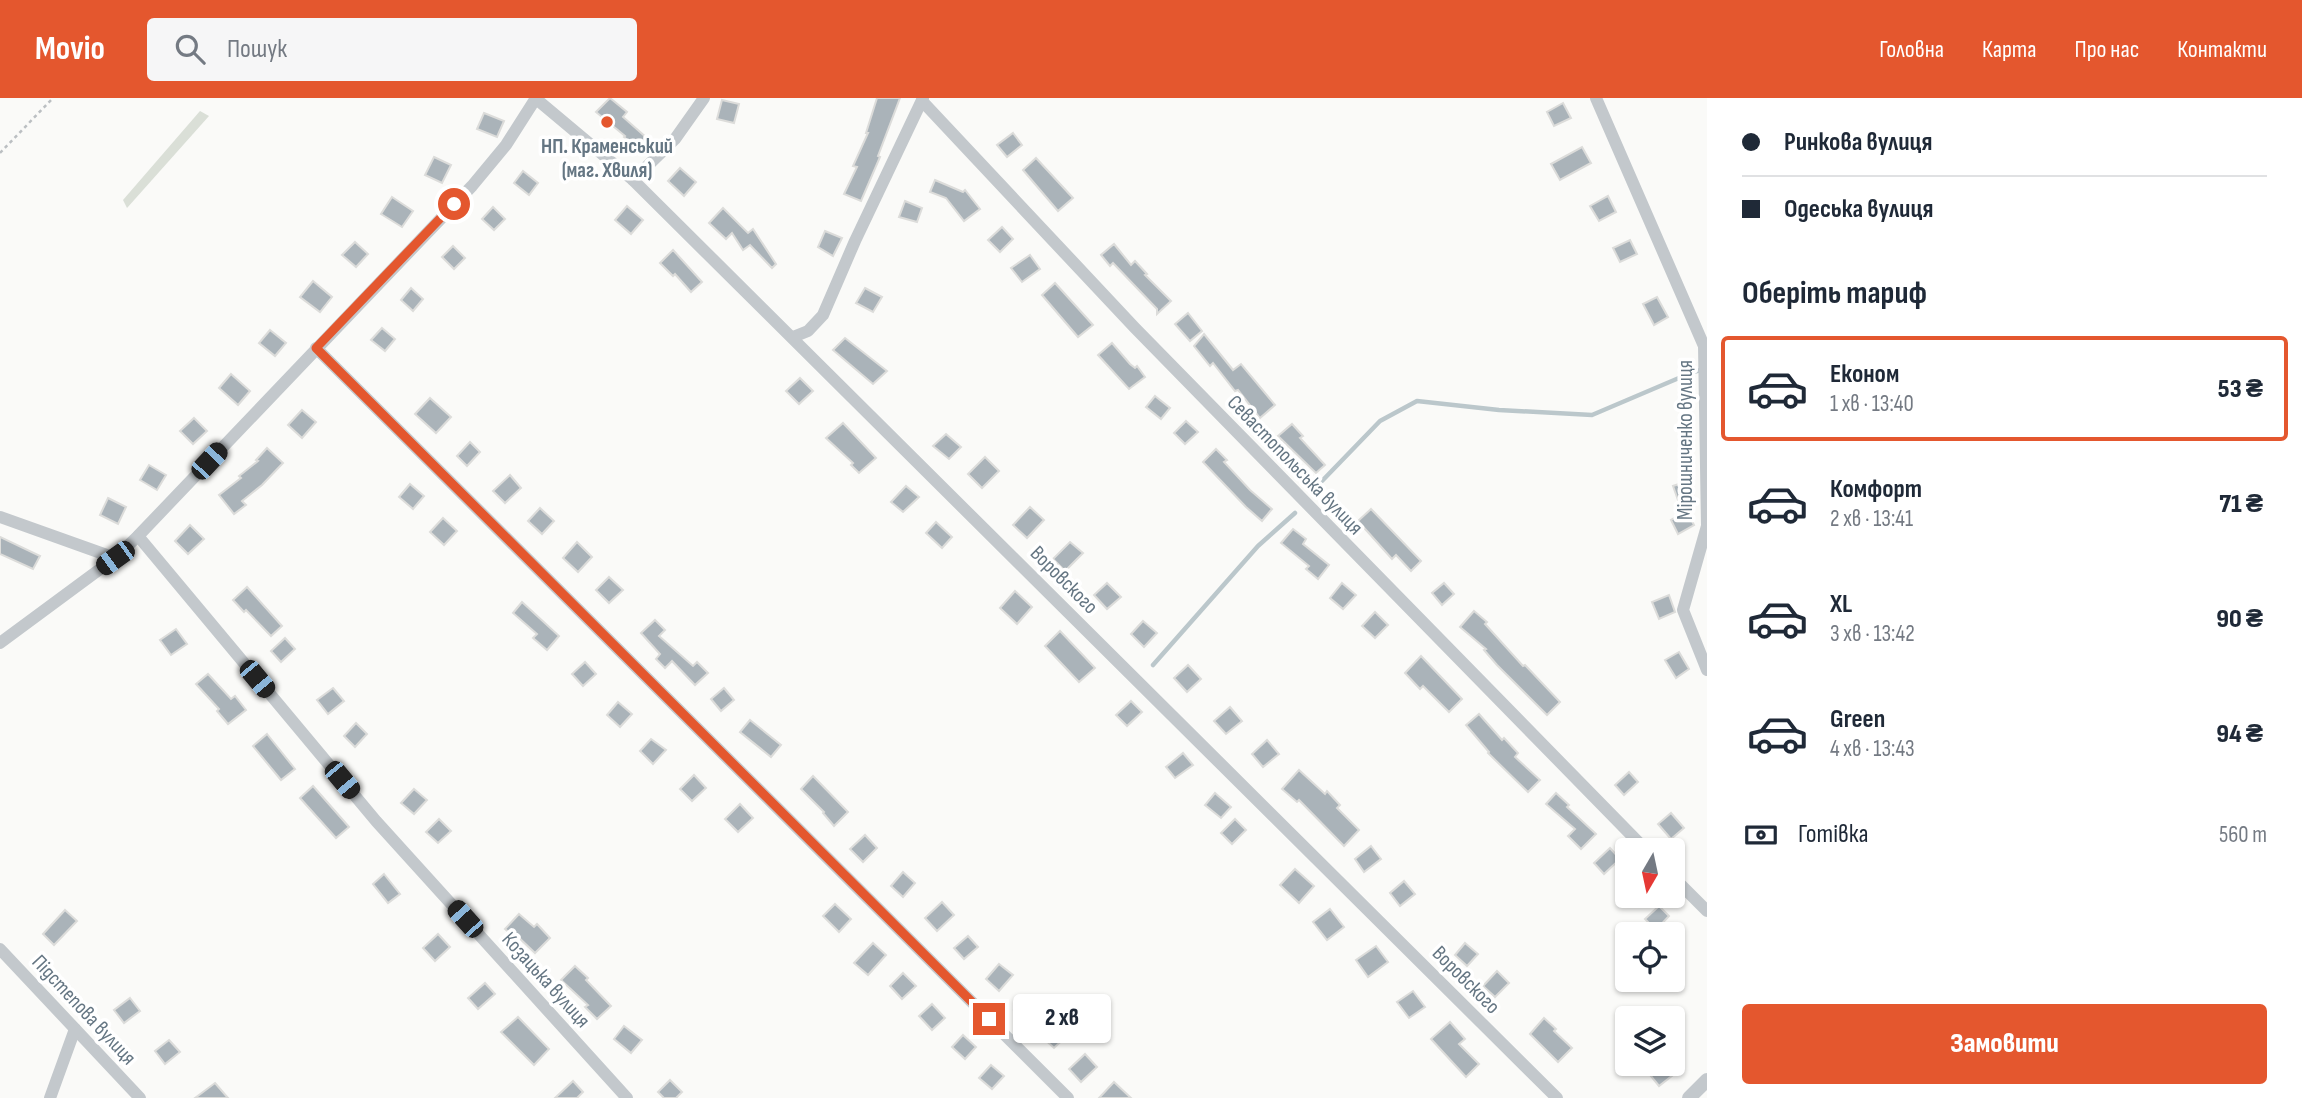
<!DOCTYPE html>
<html lang="uk">
<head>
<meta charset="utf-8">
<style>
  body { margin:0; font-family:"Sofia Sans Condensed",sans-serif; background:#f6f6f7; color:#1f2937; height:100vh; display:flex; flex-direction:column; font-size:26px; white-space:nowrap }
  * { box-sizing:border-box; margin:0 }
  p { font-size:23px; color:#747a83 }
  .icon { flex:none; width:38px; height:38px; fill:none; stroke:currentColor; stroke-width:2; stroke-linecap:round; stroke-linejoin:round }
  .map { position:relative; flex:1; overflow:hidden }
  .drawer { display:flex; flex-direction:column; background:#fff; width:595px }
  .drawer>* { flex:none }
  .top-card { display:grid; align-content:center; height:154px; padding:0 35px; background:#fff }
  .needle { width:46px; rotate:189deg }
  .tools { position:absolute; left:1615px; top:740px; display:grid; gap:14px }
  .tools a { display:grid; place-items:center; width:70px; height:70px; border-radius:7px; background:#fff; box-shadow:0 2px 5px #0004; font-size:35px }
  .end { position:absolute; width:32px; height:32px; margin:-16px; border:9px solid #e4572e; background:#fff; box-shadow:0 0 0 4px #fff }
  .from { border-radius:50% }
  .bubble { position:absolute; height:49px; border-radius:7px; background:#fff; box-shadow:0 2px 5px #0004; font-size:23px; font-weight:800; line-height:49px; text-align:center }
  .car { position:absolute; width:21px; height:42px; margin:-21px -10px; border-radius:9px; box-shadow:0 0 5px 2px #0007; background:linear-gradient(#222 24%,#8ab4d8 0 40%,#222 0 76%,#8ab4d8 0 86%,#222 0) }
  .top-card b { display:flex; align-items:center; gap:24px; height:66px; font-size:26px }
  .top-card b+b { border-top:2px solid #e0e1e3 }
  .top-card i { width:18px; height:18px; background:#1f2937 }
  ul { padding:0; list-style:none }
  li { display:flex; align-items:center; gap:21px; height:105px; margin:0 14px 10px; padding:0 21px; border:4px solid transparent; border-radius:7px }
  li div { flex:1 }
  li b { display:block; font-size:26px }
  li em { font-style:normal; font-weight:800 }
  li.on { border-color:#e4572e }
  li>.icon { width:63px; height:63px; stroke-width:1.5 }
  h2 { padding:0 35px; font-size:32px; line-height:84px }
  .pay { display:flex; align-items:center; gap:18px; height:77px; padding:0 35px; font-size:26px }
  .pay p { margin-inline-start:auto }
  .action { display:flex; gap:14px; margin-top:auto; padding:14px 35px }
  .action a { flex:1; height:80px; border-radius:7px; background:#e4572e; color:#fff; font-size:28px; font-weight:800; line-height:80px; text-align:center }
  header { display:flex; align-items:center; gap:42px; box-sizing:border-box; height:98px; padding:0 35px; background:#e4572e; color:#fff }
  header strong { font-size:33px }
  nav { display:flex; gap:38px; margin-inline-start:auto; font-size:24px }
  .search { width:490px; height:63px; background:#f6f6f7; display:flex; align-items:center; gap:18px; box-sizing:border-box; padding:0 24px; border-radius:7px; color:#747a83; font-size:26px }
  main { display:flex; flex:1; min-height:0 }
  .map>svg:first-child { display:block }
  .green { fill:#dadfd7 }
  .lines { fill:none; stroke-linecap:round; stroke-linejoin:round }
  .stream { stroke:#bbc7cb; stroke-width:4.5 }
  .building { fill:#aab3b9; stroke:#dcdcda; stroke-width:2 }
  .path { stroke:#bbbfc2; stroke-width:2.5; stroke-dasharray:3.5 3.5; stroke-linecap:butt }
  .minor { stroke:#c3c8cc; stroke-width:12 }
  .tertiary { stroke:#c3c8cc; stroke-width:14 }
  .route { stroke:#e4572e; stroke-width:9 }
  .poi-dot { fill:#e4572e; stroke:#fff; stroke-width:2.5 }
  .labels { text-anchor:middle; dominant-baseline:central; stroke-width:7; stroke-linejoin:round; paint-order:stroke }
  .poi-label { font-size:21px; font-weight:bold; fill:#657683; stroke:#fff }
  .street-label { font-size:21px; fill:#657683; stroke:#fff }
</style>
</head>
<body>
<header>
<strong>Movio</strong>
<div class="search"><svg class="icon" aria-label="search" viewBox="0 0 24 24"><circle cx="10" cy="10" r="6"/><path d="M15 15l6 6"/></svg>Пошук</div>
<nav><a>Головна</a><a>Карта</a><a>Про нас</a><a>Контакти</a></nav>
</header>
<main>
<div class="map">
<svg width="1707" height="1000" viewBox="0 0 1707 1000">
  <rect width="100%" height="100%" fill="#fafaf8"/>
  <path class="green" d="M200,13l9,5 -82,92 -4,-8z"/>
  <g class="lines">
    <g class="stream">
      <path d="M1322,383l58,-60 37,-20 82,9 93,5 101,-43 8,-2"/>
      <path d="M1153,567l105,-119 37,-33"/>
    </g>
  </g>
  <g class="building">
    <path d="M610,0l17,14 -4,5 25,22 -9,12 -15,-14 1,-1 -29,-24z"/>
    <path d="M877,0h23l-22,58 2,1 -19,44 -17,-7 13,-27 -4,-1 15,-33h-2z"/>
    <path d="M722,2l17,4 -5,19 -17,-4z"/>
    <path d="M1563,5l8,15 -17,8 -7,-14z"/>
    <path d="M484,15l20,8 -7,16 -20,-8z"/>
    <path d="M1013,35l9,12 -15,12 -10,-12z"/>
    <path d="M1582,49l9,16 -31,17 -9,-16z"/>
    <path d="M434,59l17,8 -9,18 -17,-8z"/>
    <path d="M1036,60l37,40 -15,13 -35,-41z"/>
    <path d="M680,70l16,14 -12,14 -16,-15z"/>
    <path d="M523,73l15,12 -9,12 -15,-12z"/>
    <path d="M935,82l28,12 2,-2 15,19 -16,12 -18,-23 -16,-6z"/>
    <path d="M1608,98l8,16 -17,9 -9,-15z"/>
    <path d="M392,99l21,14 -11,16 -21,-13z"/>
    <path d="M905,103l17,7 -5,14 -18,-5z"/>
    <path d="M627,108l16,14 -12,14 -16,-14z"/>
    <path d="M493,109l12,12 -11,11 -12,-11z"/>
    <path d="M723,110l25,25 5,-4 23,35 -4,4 -22,-23 -7,5 -11,-17 -6,6 -17,-16z"/>
    <path d="M1002,129l11,12 -13,13 -12,-12z"/>
    <path d="M825,133l17,7 -9,18 -15,-9z"/>
    <path d="M1630,142l7,14 -17,8 -7,-14z"/>
    <path d="M355,144l13,12 -12,13 -14,-12z"/>
    <path d="M1114,146l17,21 4,-4 12,13 -2,1 26,26 -14,13v-5l-44,-46 -3,3 -9,-11z"/>
    <path d="M453,148l12,12 -11,11 -12,-12z"/>
    <path d="M673,152l29,32 -11,10 -16,-18 -2,2 -13,-13z"/>
    <path d="M1030,157l10,14 -18,13 -11,-14z"/>
    <path d="M313,183l19,16 -12,15 -20,-15z"/>
    <path d="M1055,185l38,42 -15,12 -36,-42z"/>
    <path d="M411,190l12,11 -10,12 -12,-11z"/>
    <path d="M865,190l17,9 -9,15 -17,-9z"/>
    <path d="M1657,199l11,20 -14,8 -11,-21z"/>
    <path d="M1188,215l14,18 -12,10 -15,-17z"/>
    <path d="M382,230l13,11 -10,12 -14,-11z"/>
    <path d="M270,232l16,13 -11,13 -16,-13z"/>
    <path d="M1204,236l29,36 8,-6 34,41 -15,13 -22,-28 -3,1 -22,-28 -3,3 -16,-20z"/>
    <path d="M845,240l42,33 -14,13 -40,-34z"/>
    <path d="M1112,245l18,21 5,4 2,-2 8,11 -16,12 -31,-34z"/>
    <path d="M231,276l19,17 -12,14 -19,-17z"/>
    <path d="M800,280l13,13 -14,13 -13,-13z"/>
    <path d="M1155,298l15,12 -9,11 -15,-12z"/>
    <path d="M430,300l21,19 -15,16 -21,-19z"/>
    <path d="M302,312l14,12 -14,16 -14,-13z"/>
    <path d="M194,320l13,13 -14,13 -13,-13z"/>
    <path d="M1186,323l12,11 -13,12 -11,-11z"/>
    <path d="M843,325l33,35 -17,15 -8,-8 2,-2 -27,-25z"/>
    <path d="M1292,326l11,12 -3,2 25,27 -9,8 -38,-37z"/>
    <path d="M946,336l15,13 -12,12 -16,-13z"/>
    <path d="M470,344l10,10 -13,14 -10,-10z"/>
    <path d="M267,350l16,15 -21,22 -20,16 4,4 -12,9 -15,-19 22,-17 -2,-2 19,-15 -2,-1z"/>
    <path d="M1216,351l11,11 -3,2 26,28 22,19 -10,12 -16,-14 -43,-45z"/>
    <path d="M985,359l14,14 -17,17 -14,-14z"/>
    <path d="M149,367l17,10 -9,15 -17,-10z"/>
    <path d="M510,377l11,13 -16,15 -12,-12z"/>
    <path d="M1688,383l6,16 -15,6 -6,-17z"/>
    <path d="M410,386l14,12 -11,13 -14,-12z"/>
    <path d="M906,388l13,11 -16,15 -12,-10z"/>
    <path d="M108,400l18,9 -8,17 -18,-9z"/>
    <path d="M1030,409l14,13 -17,18 -14,-13z"/>
    <path d="M540,410l14,13 -12,13 -14,-13z"/>
    <path d="M1371,411l50,52 -10,10 -15,-16 -4,4 -34,-38z"/>
    <path d="M1687,413l7,14 -16,9 -7,-14z"/>
    <path d="M443,420l14,13 -13,14 -14,-13z"/>
    <path d="M936,424l16,15 -10,11 -16,-15z"/>
    <path d="M190,427l14,14 -16,15 -13,-13z"/>
    <path d="M1293,431l13,10 -3,5 26,21 -11,14 -12,-10 3,-3 -28,-23z"/>
    <path d="M0,439l40,19 -7,13 -33,-15z"/>
    <path d="M577,444l15,15 -14,15 -15,-14z"/>
    <path d="M1070,444l13,11 -18,18 -12,-12z"/>
    <path d="M609,479l14,13 -14,13 -13,-13z"/>
    <path d="M1107,485l14,14 -14,12 -13,-14z"/>
    <path d="M1342,485l14,12 -13,14 -13,-11z"/>
    <path d="M1444,485l10,11 -12,11 -10,-12z"/>
    <path d="M247,489l35,39 -11,10 -25,-26 -2,2 -11,-12z"/>
    <path d="M1015,493l17,16 -15,17 -17,-16z"/>
    <path d="M1669,497l6,17 -16,7 -7,-17z"/>
    <path d="M522,504l37,34 -12,14 -14,-12 4,-4 -24,-21z"/>
    <path d="M1474,513l13,11 -2,2 38,42 2,-1 35,37 -13,13 -50,-50 -13,-15 2,-1 -26,-22z"/>
    <path d="M1375,514l13,13 -13,13 -13,-12z"/>
    <path d="M655,522l10,10 -6,6 34,30 4,-4 11,11 -13,12 -23,-24 -7,7 -9,-9 4,-5 -19,-21z"/>
    <path d="M1143,523l14,12 -13,14 -13,-13z"/>
    <path d="M176,531l11,15 -16,11 -11,-15z"/>
    <path d="M1060,533l35,37 -16,14 -34,-36z"/>
    <path d="M285,540l10,11 -14,13 -10,-11z"/>
    <path d="M1679,554l10,17 -13,9 -11,-18z"/>
    <path d="M1421,558l41,43 -13,13 -26,-26 -3,3 -15,-16z"/>
    <path d="M585,564l11,12 -13,12 -11,-12z"/>
    <path d="M1188,567l13,14 -14,13 -13,-14z"/>
    <path d="M208,576l23,25 4,-3 11,14 -18,14 -11,-13 2,-2 -23,-25z"/>
    <path d="M333,590l11,13 -16,13 -11,-14z"/>
    <path d="M724,590l10,12 -13,11 -10,-12z"/>
    <path d="M1131,603l11,11 -15,14 -11,-11z"/>
    <path d="M618,604l14,12 -12,13 -13,-12z"/>
    <path d="M1230,609l12,14 -16,13 -12,-13z"/>
    <path d="M1479,616l23,26 2,-2 14,15 -3,4 25,23 -12,12 -40,-39 1,-1 -23,-27z"/>
    <path d="M750,622l31,25 -10,12 -31,-25z"/>
    <path d="M356,625l11,11 -12,13 -11,-11z"/>
    <path d="M267,636l28,35 -14,11 -28,-34z"/>
    <path d="M651,641l15,11 -13,14 -13,-13z"/>
    <path d="M1267,642l12,14 -16,13 -11,-13z"/>
    <path d="M1183,655l10,12 -18,13 -9,-11z"/>
    <path d="M1299,672l26,24 2,-3 13,14 -3,3 22,22 -15,16 -45,-46 -2,2 -15,-13z"/>
    <path d="M1629,674l9,10 -14,13 -9,-10z"/>
    <path d="M694,677l12,13 -14,13 -12,-12z"/>
    <path d="M813,678l35,36 -14,14 -11,-13 1,-1 -23,-23z"/>
    <path d="M313,688l36,41 -13,11 -36,-40z"/>
    <path d="M414,691l13,11 -13,14 -13,-11z"/>
    <path d="M1215,695l16,14 -10,11 -16,-13z"/>
    <path d="M1556,695l13,12 -2,2 29,27 -15,15 -13,-13 7,-7 -29,-25z"/>
    <path d="M740,706l13,14 -15,14 -13,-13z"/>
    <path d="M1671,715l13,15 -13,11 -13,-15z"/>
    <path d="M439,721l12,12 -13,12 -12,-11z"/>
    <path d="M1235,721l11,11 -14,14 -11,-11z"/>
    <path d="M865,737l12,13 -14,14 -13,-13z"/>
    <path d="M1371,748l10,13 -17,13 -9,-13z"/>
    <path d="M1610,750l10,11 -16,15 -10,-11z"/>
    <path d="M1295,771l19,17 -15,17 -19,-18z"/>
    <path d="M903,774l12,11 -12,14 -12,-11z"/>
    <path d="M384,776l16,20 -12,9 -15,-19z"/>
    <path d="M1404,783l11,13 -15,12 -10,-13z"/>
    <path d="M942,804l12,13 -17,16 -12,-13z"/>
    <path d="M835,806l16,15 -12,13 -16,-16z"/>
    <path d="M1659,808l10,10 -13,14 -11,-11z"/>
    <path d="M1330,811l14,18 -17,13 -14,-18z"/>
    <path d="M65,812l12,11 -23,24 -11,-11z"/>
    <path d="M519,816l15,13 3,-3 13,14 -15,15 -20,-19 -2,2 -8,-7z"/>
    <path d="M438,836l12,13 -15,14 -12,-13z"/>
    <path d="M968,838l10,11 -14,12 -10,-11z"/>
    <path d="M873,845l13,12 -18,20 -14,-12z"/>
    <path d="M1465,845l13,11 -11,12 -12,-11z"/>
    <path d="M1376,848l12,16 -20,15 -12,-17z"/>
    <path d="M999,866l14,11 -14,16 -13,-12z"/>
    <path d="M575,868l13,12 -2,2 25,26 -14,13 -12,-12 3,-2 -27,-25z"/>
    <path d="M1497,873l12,12 -14,14 -12,-11z"/>
    <path d="M903,875l13,13 -14,13 -12,-13z"/>
    <path d="M485,885l10,11 -17,15 -10,-11z"/>
    <path d="M1413,893l12,16 -16,11 -12,-16z"/>
    <path d="M130,900l10,13 -16,12 -10,-13z"/>
    <path d="M1026,900l11,11 -12,12 -11,-11z"/>
    <path d="M932,906l13,14 -13,12 -13,-14z"/>
    <path d="M518,919l31,32 -15,16 -33,-33z"/>
    <path d="M1544,920l12,11 -2,2 18,17 -14,14 -28,-28z"/>
    <path d="M1450,924l15,17 -6,5 20,20 -13,13 -35,-38z"/>
    <path d="M1058,925l11,11 -15,14 -11,-10z"/>
    <path d="M624,928l18,14 -11,13 -17,-14z"/>
    <path d="M963,937l13,12 -11,12 -13,-12z"/>
    <path d="M169,942l11,12 -15,12 -10,-13z"/>
    <path d="M1085,956l12,13 -16,15 -12,-13z"/>
    <path d="M1654,966h10l9,11 -14,11 -13,-16z"/>
    <path d="M991,967l13,11 -12,13 -13,-11z"/>
    <path d="M670,982l12,12 -6,6h-12l-6,-6z"/>
    <path d="M573,983l10,11 -6,6h-22z"/>
    <path d="M1114,984l17,16h-32z"/>
    <path d="M215,985l13,15h-33z"/>
  </g>
  <g class="lines">
    <path class="path" d="M0,55l53,-55"/>
    <g class="minor">
      <path d="M535,0l98,82 924,918"/>
      <path d="M1596,0l108,248 3,180 -24,84 24,60"/>
      <path d="M922,3l213,227 511,522"/>
      <path d="M633,82l42,-41 29,-41"/>
      <path d="M793,239l15,-6 15,-16 32,-74 68,-143"/>
      <path d="M316,250l752,750"/>
      <path d="M0,419l115,41"/>
      <path d="M138,438l238,285 251,277"/>
      <path d="M0,545l115,-85 23,-22 334,-350 34,-41 30,-47"/>
      <path d="M1673,779l34,34"/>
      <path d="M0,851l140,149"/>
      <path d="M50,1000l25,-69"/>
    </g>
    <path class="tertiary" d="M1689,1000l18,-18"/>
  </g>
  <g class="lines">
    <path class="route" d="M454,106l-138,144 673,671"/>
  </g>
  <circle class="poi-dot" cx="607" cy="24" r="7"/>
  <g class="labels">
    <g class="poi-label">
      <text x="607" y="48">НП. Краменський<tspan x="607" dy="24">(маг. Хвиля)</tspan></text>
    </g>
    <g class="street-label">
      <text transform="translate(1685 342) rotate(-90)">Мірошниченко вулиця</text>
      <text transform="translate(1295 367) rotate(46)">Севастопольська вулиця</text>
      <text transform="translate(1064 482) rotate(45)">Воровского</text>
      <text transform="translate(546 882) rotate(48)">Козацька вулиця</text>
      <text transform="translate(1466 882) rotate(45)">Воровского</text>
      <text transform="translate(84 912) rotate(47)">Підстепова вулиця</text>
    </g>
  </g>
</svg>
<div class="tools">
<a><svg class="needle" viewBox="-14 -14 28 28"><path d="M0-13l5 13h-10z" fill="#e53935"/><path d="M0 13l5-13h-10z" fill="#747a83"/></svg></a>
<a><svg class="icon" aria-label="locate" viewBox="0 0 24 24"><circle cx="12" cy="12" r="6"/><path d="M12 2v4M12 18v4M2 12h4M18 12h4"/></svg></a>
<a><svg class="icon" aria-label="layers" viewBox="0 0 24 24"><path d="M12 4l9 5-9 5-9-5zM3 14l9 5 9-5"/></svg></a>
</div>
<i class="end from" style="left:454px;top:106px"></i>
<i class="end" style="left:989px;top:921px"></i>
<div class="bubble" style="left:1013px;top:896px;width:98px">2 хв</div>
<i class="car" style="left:209px;top:363px;rotate:43deg"></i>
<i class="car" style="left:115px;top:460px;rotate:234deg"></i>
<i class="car" style="left:257px;top:581px;rotate:140deg"></i>
<i class="car" style="left:342px;top:682px;rotate:140deg"></i>
<i class="car" style="left:465px;top:821px;rotate:318deg"></i>
</div>
<section class="drawer">
<div class="top-card">
<b><i class="from"></i>Ринкова вулиця</b>
<b><i></i>Одеська вулиця</b>
</div>
<h2>Оберіть тариф</h2>
<ul>
<li class="on"><svg class="icon" aria-label="car" viewBox="0 0 24 24"><path d="M5 17H2v-5l4-1 3-4h7l3 4 3 1v5h-3M9 17h6M6 11h13"/><circle cx="7" cy="17" r="2"/><circle cx="17" cy="17" r="2"/></svg><div><b>Економ</b><p>1 хв · 13:40</p></div><em>53 ₴</em></li>
<li><svg class="icon" aria-label="car" viewBox="0 0 24 24"><path d="M5 17H2v-5l4-1 3-4h7l3 4 3 1v5h-3M9 17h6M6 11h13"/><circle cx="7" cy="17" r="2"/><circle cx="17" cy="17" r="2"/></svg><div><b>Комфорт</b><p>2 хв · 13:41</p></div><em>71 ₴</em></li>
<li><svg class="icon" aria-label="car" viewBox="0 0 24 24"><path d="M5 17H2v-5l4-1 3-4h7l3 4 3 1v5h-3M9 17h6M6 11h13"/><circle cx="7" cy="17" r="2"/><circle cx="17" cy="17" r="2"/></svg><div><b>XL</b><p>3 хв · 13:42</p></div><em>90 ₴</em></li>
<li><svg class="icon" aria-label="car" viewBox="0 0 24 24"><path d="M5 17H2v-5l4-1 3-4h7l3 4 3 1v5h-3M9 17h6M6 11h13"/><circle cx="7" cy="17" r="2"/><circle cx="17" cy="17" r="2"/></svg><div><b>Green</b><p>4 хв · 13:43</p></div><em>94 ₴</em></li>
</ul>
<div class="pay"><svg class="icon" aria-label="cash" viewBox="0 0 24 24"><path d="M3 7h18v10H3z"/><circle cx="12" cy="12" r="2"/></svg>Готівка<p>560 m</p></div>
<div class="action"><a>Замовити</a></div>
</section>
</main>
</body>
</html>
